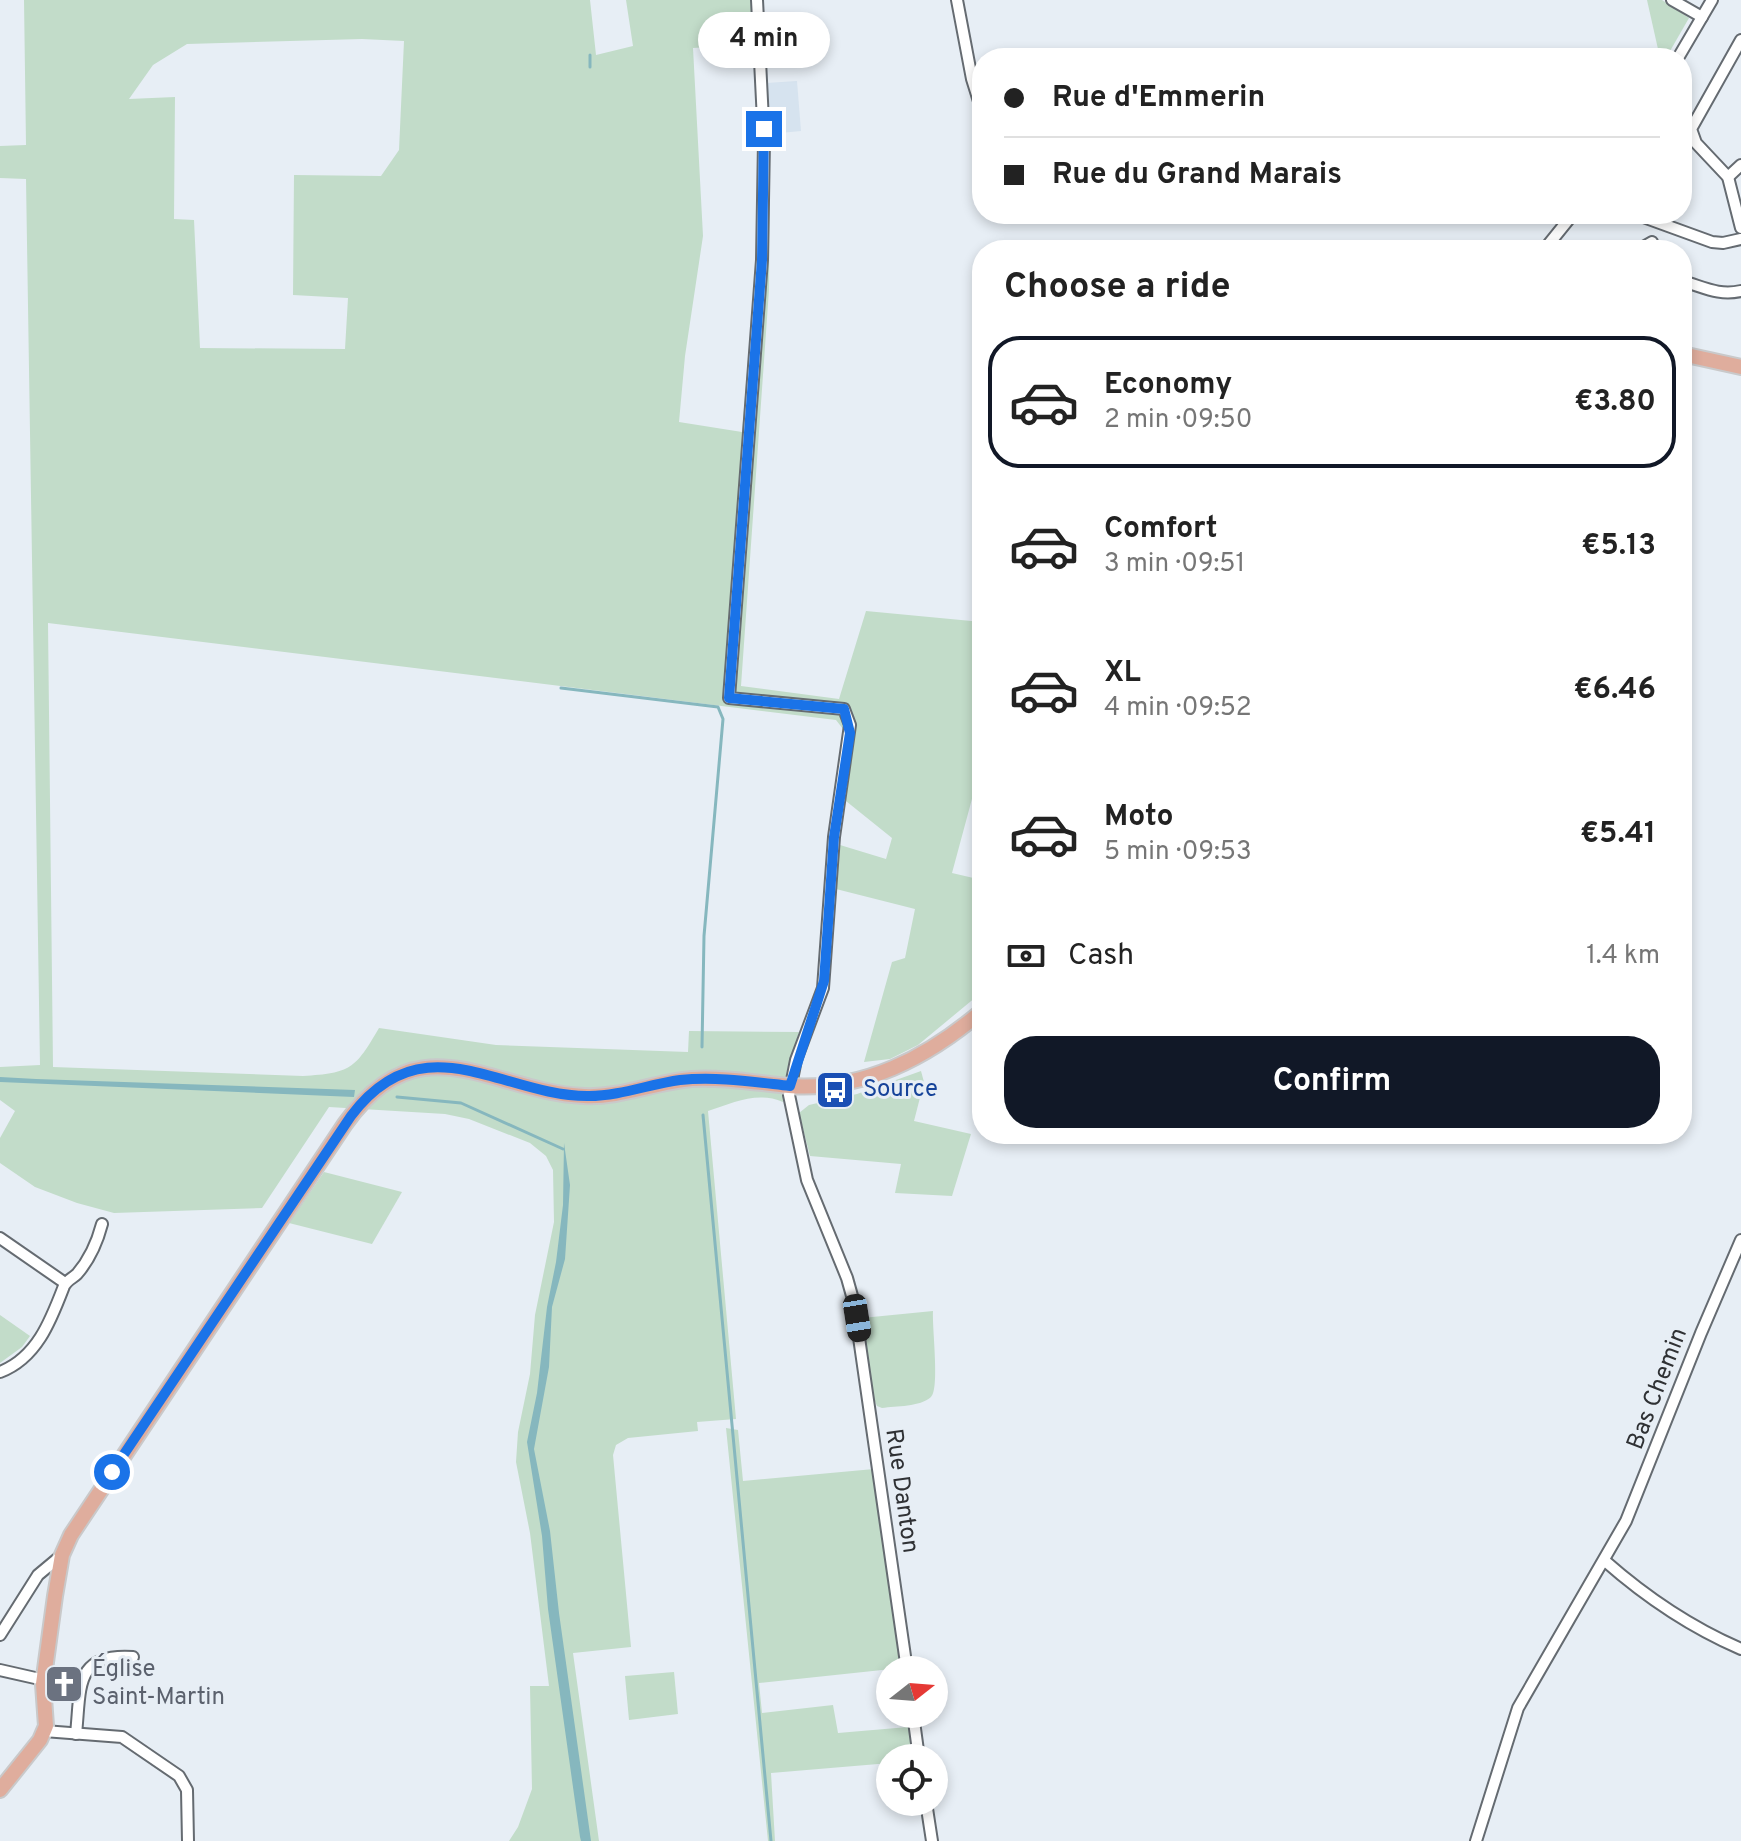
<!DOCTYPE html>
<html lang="en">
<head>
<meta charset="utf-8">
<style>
  body { margin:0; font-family:Overpass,sans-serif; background:#f2f2f2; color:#222; height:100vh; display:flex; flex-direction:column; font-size:30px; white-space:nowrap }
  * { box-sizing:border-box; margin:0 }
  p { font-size:26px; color:#767676 }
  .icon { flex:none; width:44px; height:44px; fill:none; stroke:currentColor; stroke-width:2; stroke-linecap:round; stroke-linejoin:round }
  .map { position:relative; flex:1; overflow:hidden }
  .panel { position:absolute; left:972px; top:240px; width:720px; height:904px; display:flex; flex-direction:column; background:#fff; border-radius:32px; box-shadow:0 4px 12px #0003 }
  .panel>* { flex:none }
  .top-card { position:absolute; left:972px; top:48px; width:720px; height:176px; border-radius:32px; box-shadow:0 4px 12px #0003; display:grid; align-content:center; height:176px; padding:0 32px; background:#fff }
  .needle { width:52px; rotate:73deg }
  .buttons { position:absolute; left:876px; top:1656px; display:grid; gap:16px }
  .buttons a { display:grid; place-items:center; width:72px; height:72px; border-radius:50%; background:#fff; box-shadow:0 4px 12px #0003; font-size:40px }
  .end { position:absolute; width:36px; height:36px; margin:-18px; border:10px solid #1a73e8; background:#fff; box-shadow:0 0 0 4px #fff }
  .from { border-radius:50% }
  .bubble { position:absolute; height:56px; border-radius:28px; background:#fff; box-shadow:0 4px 12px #0003; font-size:26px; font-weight:700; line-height:56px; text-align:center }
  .car { position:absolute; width:24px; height:48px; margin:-24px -12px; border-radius:10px; box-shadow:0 0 6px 2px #0007; background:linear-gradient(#222 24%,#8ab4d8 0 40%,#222 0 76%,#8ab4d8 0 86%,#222 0) }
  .top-card b { display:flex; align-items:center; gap:28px; height:76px; font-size:30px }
  .top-card b+b { border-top:2px solid #e0e0e0 }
  .top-card i { width:20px; height:20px; background:#222 }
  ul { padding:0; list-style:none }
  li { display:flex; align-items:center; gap:24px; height:132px; margin:0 16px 12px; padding:0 16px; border:4px solid transparent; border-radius:32px }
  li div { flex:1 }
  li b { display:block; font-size:30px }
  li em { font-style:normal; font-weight:700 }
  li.selected { border-color:#111827 }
  li>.icon { width:72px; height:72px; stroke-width:1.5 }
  h2 { padding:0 32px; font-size:36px; line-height:96px }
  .pay { display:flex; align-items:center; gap:20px; height:88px; padding:0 32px; font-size:30px }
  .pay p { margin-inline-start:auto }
  .primary-button { display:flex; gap:16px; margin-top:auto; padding:16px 32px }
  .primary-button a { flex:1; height:92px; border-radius:32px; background:#111827; color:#fff; font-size:32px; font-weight:700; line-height:92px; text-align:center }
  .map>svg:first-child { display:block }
  .built { fill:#d6e3ef }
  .green { fill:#c2dcc9; fill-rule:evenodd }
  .water { fill:#86b7be }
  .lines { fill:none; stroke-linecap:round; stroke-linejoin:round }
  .stream { stroke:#86b7be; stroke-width:3 }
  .minor-casing { stroke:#656b71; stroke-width:14 }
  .major-casing { stroke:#c9c9ca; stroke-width:18 }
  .minor { stroke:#fff; stroke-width:10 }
  .major { stroke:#dfad9d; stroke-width:14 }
  .route { stroke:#1a73e8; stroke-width:10 }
  .labels { text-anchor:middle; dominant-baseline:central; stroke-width:6; stroke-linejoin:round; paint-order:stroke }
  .transit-label { font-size:24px; fill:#164399; stroke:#e7eef5; text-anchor:start }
  .street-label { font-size:24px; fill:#2f3134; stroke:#e7eef5 }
  .worship-label { font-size:24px; fill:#5b616d; stroke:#e7eef5; text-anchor:start }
</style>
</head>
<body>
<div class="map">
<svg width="1741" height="1841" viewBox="0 0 1741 1841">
  <rect width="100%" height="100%" fill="#e7eef5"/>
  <path class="built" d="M797,81l4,50 -31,3 -4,-51z"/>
  <g class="green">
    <path d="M24,0h566l6,55 37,-9 -7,-46h136l8,134 -1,156 -28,396 98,13 27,-88 116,11v163l-6,-1 -24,89 30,7v112l-64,53 -28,14 -26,3 28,-100 13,-4 10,-49 -79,-20 4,-44 46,14 6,-21 -56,-45 7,-64 -7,-9 -788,-97 5,444 250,9c48,-3 52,-7 76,-48l117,17 192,7 1,-21 110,1 -12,38 -4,32c-26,-11 -50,1 -75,9l28,308 -39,3 1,9 -70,7 -12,7 -3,10 18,192 -58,6 26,188h-90l9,-14 14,-38 -2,-103h19l-19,-153 -14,-71 2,-30 12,-58 5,-59 19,-93 -1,-52 -7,-14 -16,-13 -61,-24 -24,-5 -116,-7 -67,101 -148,5 -37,-10 -42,-16 -35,-24v-25l15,-27 -15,-11v-33l40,-2 -14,-886 -26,-1v-32l26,-1zM362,39l42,2 -5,109 -18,26 -87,-1 -1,120 55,3 -3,51 -145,-1 -6,-128 -20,-1 1,-122 -46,2 24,-34 34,-21zM754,44l5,88 -1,107 -16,193 -63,-10 6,-66 18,-120 -10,-188z"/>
    <path d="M1647,0h15l27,18 -23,40h-6z"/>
    <path d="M921,1071l3,11 -10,39 57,13 -19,62 -57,-3 6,-29 -91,-8 -11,-43 10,-8 48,-11z"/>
    <path d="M324,1172l78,20 -30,52 -83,-21z"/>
    <path d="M933,1311c-1,17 7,78 -2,86 -11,10 -35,9 -49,11l-5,-2 -7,-16 -8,-72z"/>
    <path d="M0,1315l30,21 -8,11 -22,16z"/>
    <path d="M726,1428l12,2 5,51 131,-12 27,199 -142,15 3,30 71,-8 5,28 70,-6 6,31h-24v5l-119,10 4,68h-7z"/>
    <path d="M674,1672l4,42 -49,6 -4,-44z"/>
  </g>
  <g class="water">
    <path d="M0,1077l36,2 319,11 -1,7 -354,-15z"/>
    <path d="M564,1143l6,42 -5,74 -13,48 -3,60 -15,82 16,82 9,82 32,228h-10l-1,-4 -32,-228 -6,-73 -15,-94 10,-49 10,-86 9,-45 7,-57z"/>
  </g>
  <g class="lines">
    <g class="stream">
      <path d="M590,55v12"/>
      <path d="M561,688l157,19 5,12 -19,217 -2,111"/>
      <path d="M397,1097l64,6 102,46"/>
      <path d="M703,1115l68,726"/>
    </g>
    <defs>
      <g id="minor">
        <path d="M757,0l7,141 -2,119 -33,438 115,11 6,16 -16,112 -11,151 -27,72 -7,35 18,85 40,98 7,25 53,367"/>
        <path d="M957,0l15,79 10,32"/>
        <path d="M1672,0l30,17"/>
        <path d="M1741,40l-50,89 5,14 32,34 13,51"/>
        <path d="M1678,58l34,-58"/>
        <path d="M1728,177l13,-12"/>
        <path d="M1635,214l77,28 11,1 18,-4"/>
        <path d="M1544,250l29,-36"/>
        <path d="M1638,250l14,-8"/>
        <path d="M1682,281c22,6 36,15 59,10"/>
        <path d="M0,1238l65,45"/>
        <path d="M0,1372c37,-14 51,-52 64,-86 3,-6 9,-8 13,-12 13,-15 20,-31 25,-50"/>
        <path d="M1605,1561c42,37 85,66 136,88"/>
        <path d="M0,1635l38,-60 24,-20"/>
        <path d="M0,1670l44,10"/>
        <path d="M913,1714l6,44"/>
        <path d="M44,1731l78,6 57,39 8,14 1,51"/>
        <path d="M76,1734c5,-47 -2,-81 57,-77"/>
        <path d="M926,1802l6,39"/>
        <path d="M1476,1841l42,-133 108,-187 75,-188 40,-93"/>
      </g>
      <g id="major">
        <path d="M1682,354l59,13"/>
        <path d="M0,1790l40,-50 6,-14 -3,-42 12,-88 7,-41 9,-20 274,-411c75,-106 146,-32 239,-28 36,2 71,-14 108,-17 32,-2 65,4 97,7 75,5 138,-28 193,-75"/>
      </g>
    </defs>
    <use href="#minor" class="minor-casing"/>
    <use href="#major" class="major-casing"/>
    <use href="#minor" class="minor"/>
    <use href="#major" class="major"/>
  </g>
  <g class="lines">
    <path class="route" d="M112,1472l239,-356c73,-97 152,-19 238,-20 31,0 61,-12 91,-16 36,-4 74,2 110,6l34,-105 10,-144 16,-104 -6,-24 -115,-11 33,-438 2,-131"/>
  </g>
  <defs>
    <symbol id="bus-square" viewBox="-11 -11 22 22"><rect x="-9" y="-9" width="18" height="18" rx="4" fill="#1a4fb4" stroke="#e7eef5"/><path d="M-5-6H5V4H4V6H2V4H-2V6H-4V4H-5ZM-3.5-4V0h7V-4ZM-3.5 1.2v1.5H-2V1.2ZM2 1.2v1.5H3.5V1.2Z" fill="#fff"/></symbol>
    <symbol id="church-square" viewBox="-11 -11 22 22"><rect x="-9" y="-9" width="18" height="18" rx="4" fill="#6b7280" stroke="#e7eef5"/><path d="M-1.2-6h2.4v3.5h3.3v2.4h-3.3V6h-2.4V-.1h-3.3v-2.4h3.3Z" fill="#fff"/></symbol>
  </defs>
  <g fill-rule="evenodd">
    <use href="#bus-square" x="813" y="1068" width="44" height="44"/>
    <use href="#church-square" x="42" y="1662" width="44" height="44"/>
  </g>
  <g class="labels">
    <g class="transit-label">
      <text x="863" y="1090">Source</text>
    </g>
    <g class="street-label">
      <text transform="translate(1658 1389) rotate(-69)">Bas Chemin</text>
      <text transform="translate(901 1491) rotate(82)">Rue Danton</text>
    </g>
    <g class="worship-label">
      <text x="92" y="1670">Église<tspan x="92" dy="28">Saint-Martin</tspan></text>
    </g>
  </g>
</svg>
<div class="buttons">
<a><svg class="needle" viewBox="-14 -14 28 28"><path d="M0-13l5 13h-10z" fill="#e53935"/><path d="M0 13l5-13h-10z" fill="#767676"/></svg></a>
<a><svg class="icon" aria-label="locate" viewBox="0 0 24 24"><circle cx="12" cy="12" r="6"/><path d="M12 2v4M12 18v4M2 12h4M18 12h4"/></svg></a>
</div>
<i class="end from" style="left:112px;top:1472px"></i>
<i class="end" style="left:764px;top:129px"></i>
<div class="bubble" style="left:698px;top:12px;width:132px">4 min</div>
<i class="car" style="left:857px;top:1318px;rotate:171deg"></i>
<div class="top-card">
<b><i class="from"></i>Rue d'Emmerin</b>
<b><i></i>Rue du Grand Marais</b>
</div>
<section class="panel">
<h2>Choose a ride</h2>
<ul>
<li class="selected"><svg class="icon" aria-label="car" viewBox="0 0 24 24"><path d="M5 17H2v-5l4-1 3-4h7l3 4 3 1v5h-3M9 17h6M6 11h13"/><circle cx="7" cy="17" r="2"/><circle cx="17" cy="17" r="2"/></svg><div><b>Economy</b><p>2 min · 09:50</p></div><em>€3.80</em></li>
<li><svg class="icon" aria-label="car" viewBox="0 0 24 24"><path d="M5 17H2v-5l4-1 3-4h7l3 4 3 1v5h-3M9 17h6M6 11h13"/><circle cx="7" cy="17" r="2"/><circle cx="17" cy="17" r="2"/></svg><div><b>Comfort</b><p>3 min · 09:51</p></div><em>€5.13</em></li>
<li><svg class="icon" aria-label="car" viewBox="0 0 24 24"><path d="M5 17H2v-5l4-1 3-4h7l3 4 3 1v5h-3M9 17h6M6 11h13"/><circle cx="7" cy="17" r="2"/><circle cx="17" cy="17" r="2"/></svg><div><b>XL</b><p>4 min · 09:52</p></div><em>€6.46</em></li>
<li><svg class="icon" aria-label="car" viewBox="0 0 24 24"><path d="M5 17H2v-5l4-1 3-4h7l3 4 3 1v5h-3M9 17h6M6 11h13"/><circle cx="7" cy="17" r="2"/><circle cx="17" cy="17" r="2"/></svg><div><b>Moto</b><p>5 min · 09:53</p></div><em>€5.41</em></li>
</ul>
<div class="pay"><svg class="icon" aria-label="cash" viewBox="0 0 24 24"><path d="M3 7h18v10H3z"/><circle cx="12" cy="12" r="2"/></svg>Cash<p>1.4 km</p></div>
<div class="primary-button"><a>Confirm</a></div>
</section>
</div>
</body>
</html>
